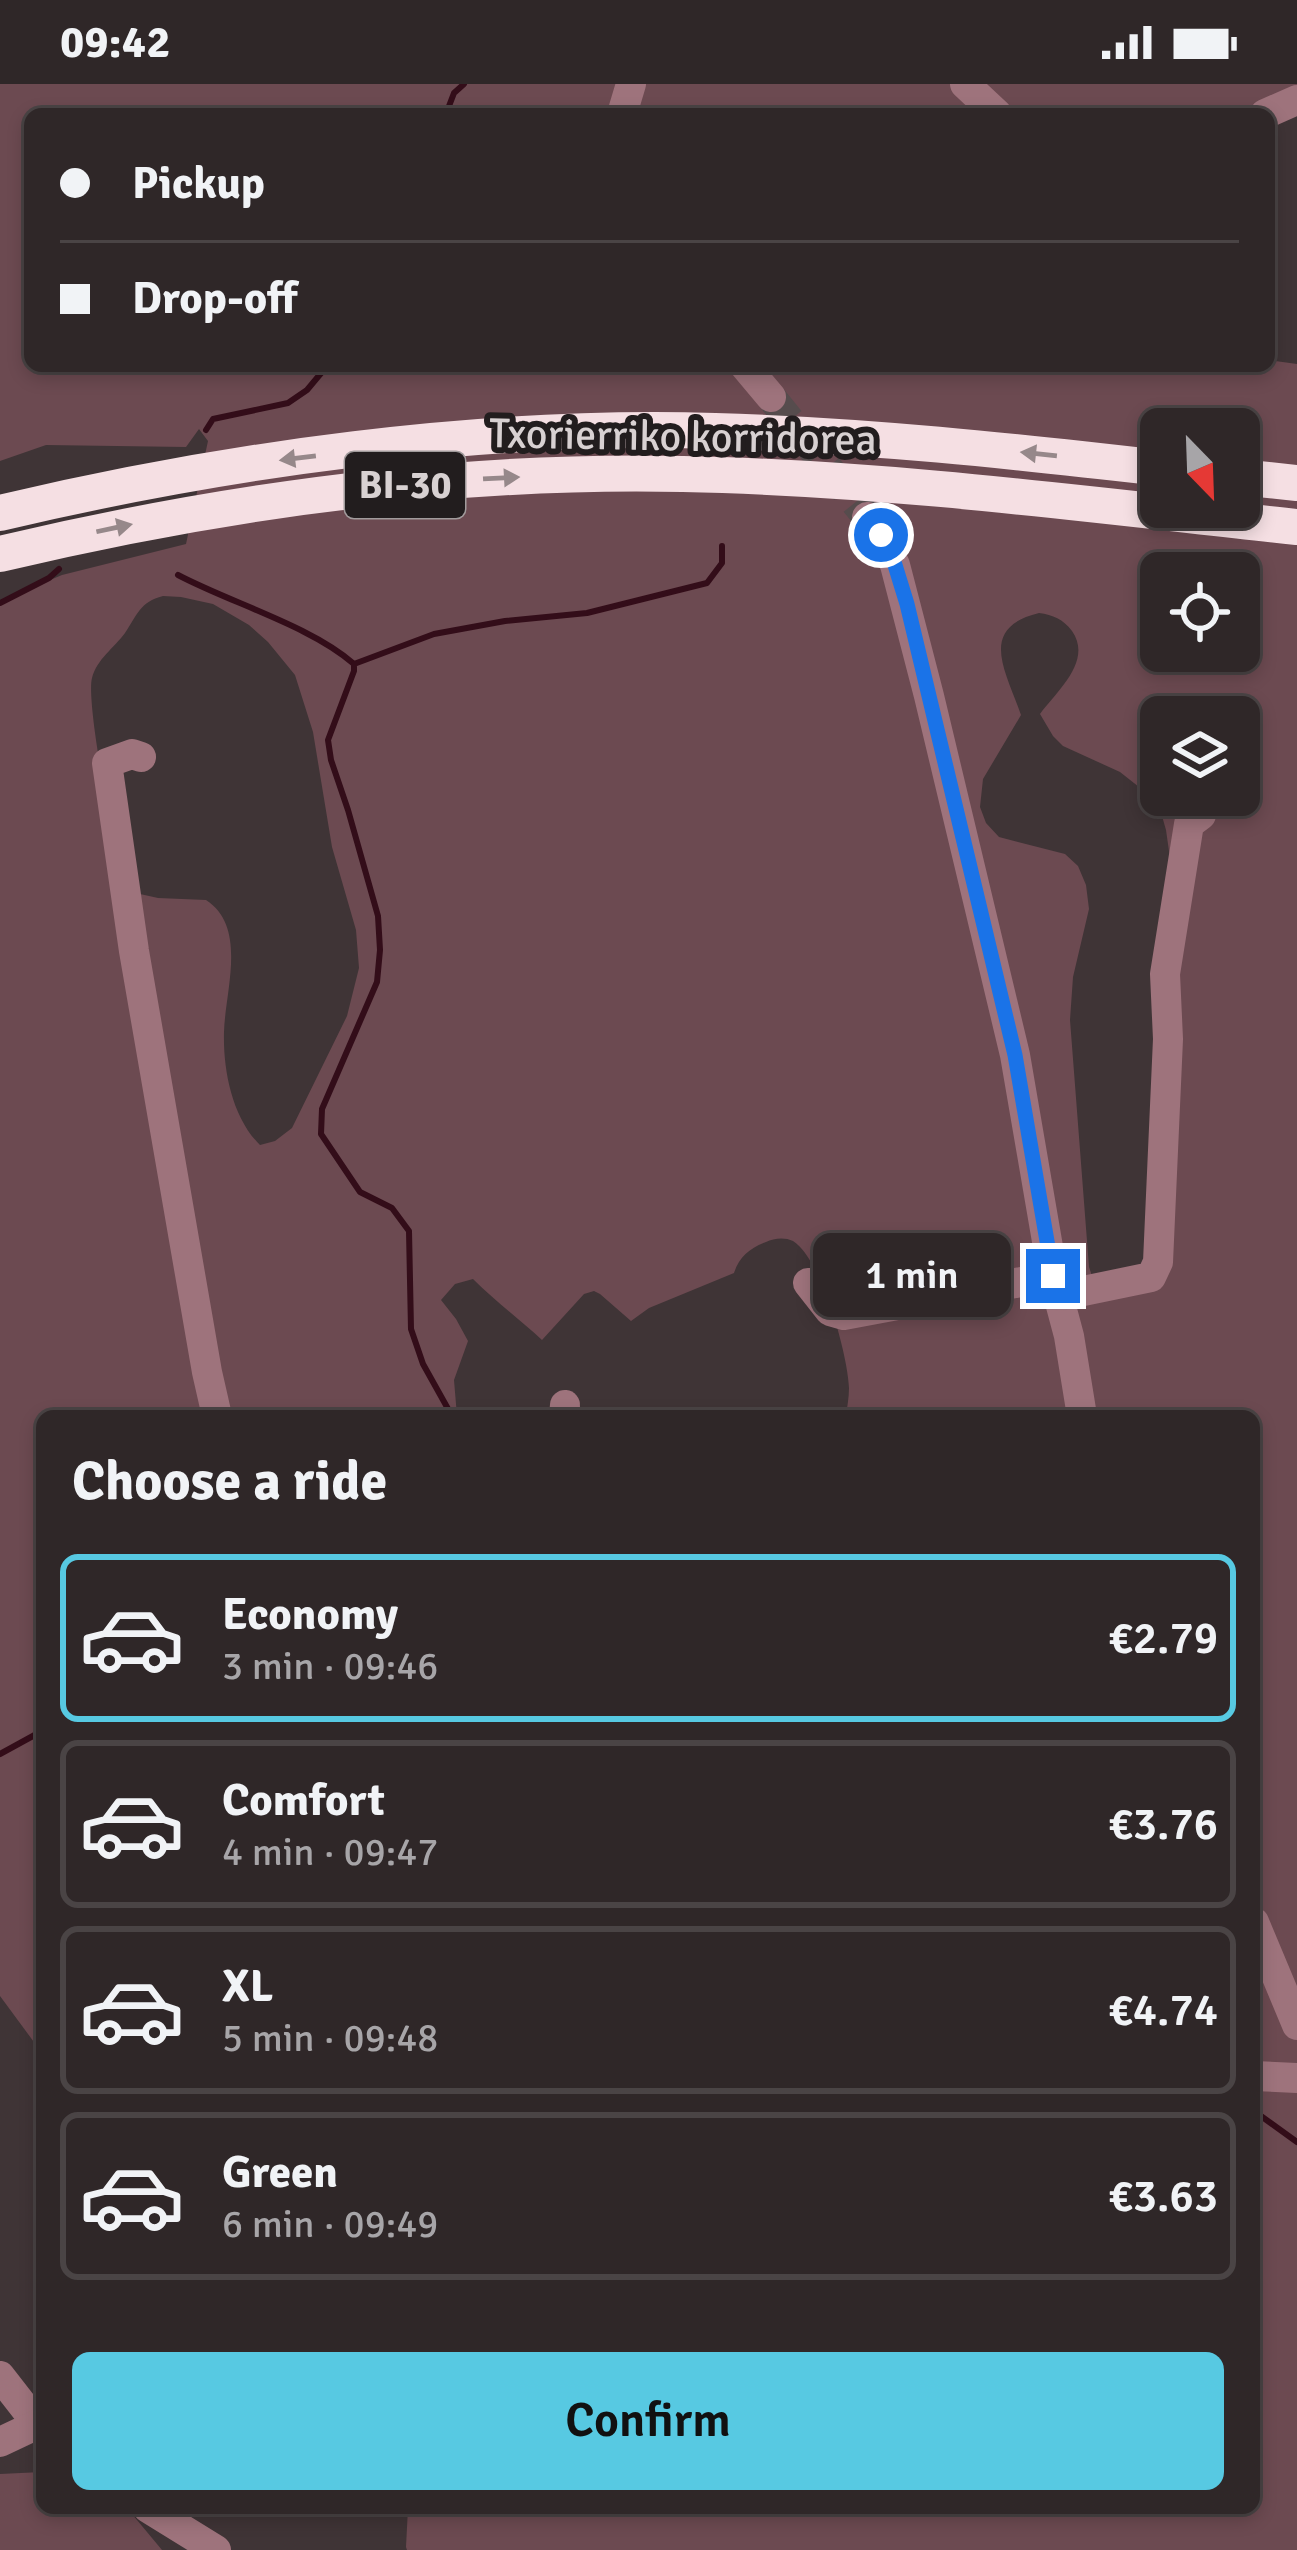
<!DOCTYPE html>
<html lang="en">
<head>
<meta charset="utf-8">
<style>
  body { margin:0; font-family:Signika,sans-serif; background:#372f30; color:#f1f3f6; height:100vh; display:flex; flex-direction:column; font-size:45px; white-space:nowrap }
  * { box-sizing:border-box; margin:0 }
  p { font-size:39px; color:#a7a5a8 }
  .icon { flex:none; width:66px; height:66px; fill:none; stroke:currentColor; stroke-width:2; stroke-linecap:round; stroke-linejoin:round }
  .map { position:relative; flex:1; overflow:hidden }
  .details { position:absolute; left:36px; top:1326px; width:1224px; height:1104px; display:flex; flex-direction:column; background:#2f2728; border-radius:18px; box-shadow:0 6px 18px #0003,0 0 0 3px #4a4445 }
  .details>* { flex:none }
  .top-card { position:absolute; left:24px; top:24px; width:1251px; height:264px; border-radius:18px; box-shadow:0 6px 18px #0003,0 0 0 3px #4a4445; display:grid; align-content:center; height:264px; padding:0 36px; background:#2f2728 }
  .needle { width:78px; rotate:157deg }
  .controls { position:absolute; left:1140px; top:324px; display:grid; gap:24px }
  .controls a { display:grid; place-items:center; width:120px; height:120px; border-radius:18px; background:#2f2728; box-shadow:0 6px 18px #0003,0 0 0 3px #4a4445; font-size:60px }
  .end { position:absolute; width:54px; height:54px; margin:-27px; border:15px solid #1a73e8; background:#fff; box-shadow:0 0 0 6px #fff }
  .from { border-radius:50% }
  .bubble { position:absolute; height:84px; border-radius:18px; background:#2f2728; box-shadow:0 6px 18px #0003,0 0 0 3px #4a4445; font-size:39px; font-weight:600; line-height:84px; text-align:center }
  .top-card b { display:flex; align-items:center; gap:42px; height:114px; font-size:45px }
  .top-card b+b { border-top:3px solid #4a4445 }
  .top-card i { width:30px; height:30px; background:#f1f3f6 }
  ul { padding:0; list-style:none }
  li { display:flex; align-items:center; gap:36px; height:168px; margin:0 24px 18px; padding:0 12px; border:6px solid #4a4445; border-radius:18px }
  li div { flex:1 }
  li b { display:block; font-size:45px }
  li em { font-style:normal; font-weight:600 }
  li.active { border-color:#57c9e2 }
  li>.icon { width:108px; height:108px; stroke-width:1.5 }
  h2 { padding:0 36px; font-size:54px; line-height:144px }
  .cta { display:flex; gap:24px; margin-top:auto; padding:24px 36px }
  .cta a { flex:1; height:138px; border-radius:18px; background:#57c9e2; color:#111; font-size:48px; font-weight:600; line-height:138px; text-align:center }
  .status { display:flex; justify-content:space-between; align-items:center; height:84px; padding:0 60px; background:#2f2728; direction:ltr }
  .status svg { height:33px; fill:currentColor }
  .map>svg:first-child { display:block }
  .green { fill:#6c4a51; fill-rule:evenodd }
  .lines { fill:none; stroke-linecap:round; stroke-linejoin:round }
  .stream { stroke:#330d19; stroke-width:6 }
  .minor-tunnel { stroke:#564c4d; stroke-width:30; stroke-dasharray:30 15; stroke-linecap:butt }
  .minor { stroke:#9e737c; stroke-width:30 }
  .highway { stroke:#f5dfe3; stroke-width:36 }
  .oneway { fill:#96888a }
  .route { stroke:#1a73e8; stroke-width:15 }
  .labels { text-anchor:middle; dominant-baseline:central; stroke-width:12; stroke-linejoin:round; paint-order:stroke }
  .shield { fill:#221d1e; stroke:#a19b9c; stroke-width:3 }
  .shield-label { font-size:39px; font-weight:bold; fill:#d8d1d2 }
  .street-label { font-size:42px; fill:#d8d1d2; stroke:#221d1e }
</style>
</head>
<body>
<div class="status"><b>09:42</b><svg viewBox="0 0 49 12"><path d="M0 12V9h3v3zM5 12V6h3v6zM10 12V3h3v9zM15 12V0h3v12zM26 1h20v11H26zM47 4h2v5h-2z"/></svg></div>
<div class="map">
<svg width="1297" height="2466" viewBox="0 0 1297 2466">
  <rect width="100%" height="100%" fill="#3f3436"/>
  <g class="green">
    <path d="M0,0h1297v28l-28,2h-1239v252h1032l51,6 78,-6h78v-6l28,4v2186h-890l-1,-3 2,-39h846v-1092h-408c1,-9 3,-18 3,-28 -1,-32 -27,-129 -56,-147 -8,-4 -19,-3 -27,1 -16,6 -27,15 -32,31l-85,35 -18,13 -31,-27 -6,-3 -10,3 -42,46c-23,-21 -47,-39 -69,-61l-18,5 -14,16 15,19 12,22 -14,39 3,36h-415v637l-42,-57v-1395l62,-26 124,-31 22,-103 -9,-12 -13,18 -140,-2 -46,16zM1161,345h78v78h-78zM1161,489h78v78h-78zM163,512l18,1 32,7 36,21 19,17 27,33 18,57 19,115 24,83 3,38 -12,48 -55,112 -17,13 -15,4c-28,-28 -37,-75 -36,-113 1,-41 24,-105 -18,-132l-48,-2 -18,-4c-6,-11 -13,-22 -18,-33 -11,-24 -36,-161 -30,-183 5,-19 22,-30 33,-45 12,-18 15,-31 38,-37zM1039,529c14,2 24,6 33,18 21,30 -15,60 -32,83l13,22 10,10 57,26 38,30 8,28 7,49 -28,395 -52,5 -4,-12 -19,-247 3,-43 16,-68 -3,-24 -8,-19 -13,-12 -66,-17 -13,-14 -6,-16 3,-28 38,-64c-15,-44 -44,-87 18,-102zM1161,633h78v78h-78z"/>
    <path d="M42,2388v36h85l35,42h-162v-76z"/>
  </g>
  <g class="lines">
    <g class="stream">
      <path d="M446,30l8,-21 10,-9"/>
      <path d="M206,346l7,-11 75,-16 19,-13 20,-24"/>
      <path d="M178,491c53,28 133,51 176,89"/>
      <path d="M0,519l49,-25 10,-9"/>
      <path d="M452,1332l-29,-52 -12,-35 -2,-98 -17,-23 -32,-16 -39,-58 1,-25 55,-127 3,-32 -2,-34 -30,-106 -17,-50 -3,-20 26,-69v-7l80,-30 71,-13 82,-8 120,-30 15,-20v-17"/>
      <path d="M0,1670l42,-23"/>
      <path d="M1254,2027l43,31"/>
    </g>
    <path class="minor-tunnel" d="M771,313l96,120"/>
    <g class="minor">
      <path d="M965,0l32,30"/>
      <path d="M622,30l9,-30"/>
      <path d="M1265,30l32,-14"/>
      <path d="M745,282l26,31"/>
      <path d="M867,433l14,18 14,30 34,131 86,359 38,221 16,60 13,80"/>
      <path d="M141,673l-9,-3 -25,9 27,188 73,421 10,44"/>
      <path d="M808,1199l22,28 14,4 209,-39"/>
      <path d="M1059,1212l92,-19 7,-15 10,-223 -3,-65 24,-150 12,-9"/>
      <path d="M564,1332l1,-11"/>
      <path d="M1254,1838l43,103"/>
      <path d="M1254,1992l43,2"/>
      <path d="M0,2292l42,54"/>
      <path d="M0,2358l36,-17"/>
      <path d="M148,2424l68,42"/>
    </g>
    <g class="highway">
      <path d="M1239,393l58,6"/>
      <path d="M0,429c228,-54 481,-89 715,-82 149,4 298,20 446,37"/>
      <path d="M0,470c223,-53 453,-85 683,-80 206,4 410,31 614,53"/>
    </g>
  </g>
  <defs><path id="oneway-solid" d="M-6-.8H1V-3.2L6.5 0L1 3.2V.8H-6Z" transform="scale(3)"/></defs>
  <g class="oneway">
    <use href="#oneway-solid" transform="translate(1039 370) rotate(-174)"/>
    <use href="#oneway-solid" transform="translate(298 374) rotate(173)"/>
    <use href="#oneway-solid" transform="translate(501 394) rotate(-3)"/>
    <use href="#oneway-solid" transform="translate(114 444) rotate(-12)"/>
  </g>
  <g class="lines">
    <path class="route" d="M881,451l14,30 12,39 108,451 38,221"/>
  </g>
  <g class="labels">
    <rect class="shield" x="345" y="368" width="120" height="66" rx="9"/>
    <g class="shield-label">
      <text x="405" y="401">BI-30</text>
    </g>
    <g class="street-label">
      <text transform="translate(683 353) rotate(1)">Txorierriko korridorea</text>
    </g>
  </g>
</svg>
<div class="controls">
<a><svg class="needle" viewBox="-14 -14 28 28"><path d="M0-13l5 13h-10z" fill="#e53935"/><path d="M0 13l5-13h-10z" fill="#a7a5a8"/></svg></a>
<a><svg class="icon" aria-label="locate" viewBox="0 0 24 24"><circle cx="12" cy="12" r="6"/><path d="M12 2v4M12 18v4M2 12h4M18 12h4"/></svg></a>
<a><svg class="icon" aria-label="layers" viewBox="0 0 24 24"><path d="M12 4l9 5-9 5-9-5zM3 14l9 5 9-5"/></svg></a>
</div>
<i class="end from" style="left:881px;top:451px"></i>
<i class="end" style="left:1053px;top:1192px"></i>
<div class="bubble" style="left:813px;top:1149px;width:198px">1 min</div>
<div class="top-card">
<b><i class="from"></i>Pickup</b>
<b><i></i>Drop-off</b>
</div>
<section class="details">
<h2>Choose a ride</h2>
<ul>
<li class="active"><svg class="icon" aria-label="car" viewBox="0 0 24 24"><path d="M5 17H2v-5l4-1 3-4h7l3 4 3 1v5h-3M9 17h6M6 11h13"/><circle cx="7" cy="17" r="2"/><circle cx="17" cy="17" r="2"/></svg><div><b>Economy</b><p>3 min · 09:46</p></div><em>€2.79</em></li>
<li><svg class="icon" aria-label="car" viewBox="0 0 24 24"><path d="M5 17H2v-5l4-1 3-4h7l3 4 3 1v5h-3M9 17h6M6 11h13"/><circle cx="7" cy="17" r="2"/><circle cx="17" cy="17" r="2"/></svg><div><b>Comfort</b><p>4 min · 09:47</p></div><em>€3.76</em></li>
<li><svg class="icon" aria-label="car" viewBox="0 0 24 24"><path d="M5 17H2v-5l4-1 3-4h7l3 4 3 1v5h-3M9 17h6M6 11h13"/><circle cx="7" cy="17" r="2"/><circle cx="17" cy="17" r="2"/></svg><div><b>XL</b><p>5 min · 09:48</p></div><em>€4.74</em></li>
<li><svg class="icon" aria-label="car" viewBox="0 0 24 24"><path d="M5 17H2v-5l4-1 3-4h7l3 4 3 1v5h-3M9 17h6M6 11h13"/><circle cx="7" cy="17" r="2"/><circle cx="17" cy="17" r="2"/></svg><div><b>Green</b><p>6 min · 09:49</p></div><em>€3.63</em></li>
</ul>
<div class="cta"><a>Confirm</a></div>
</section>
</div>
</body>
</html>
